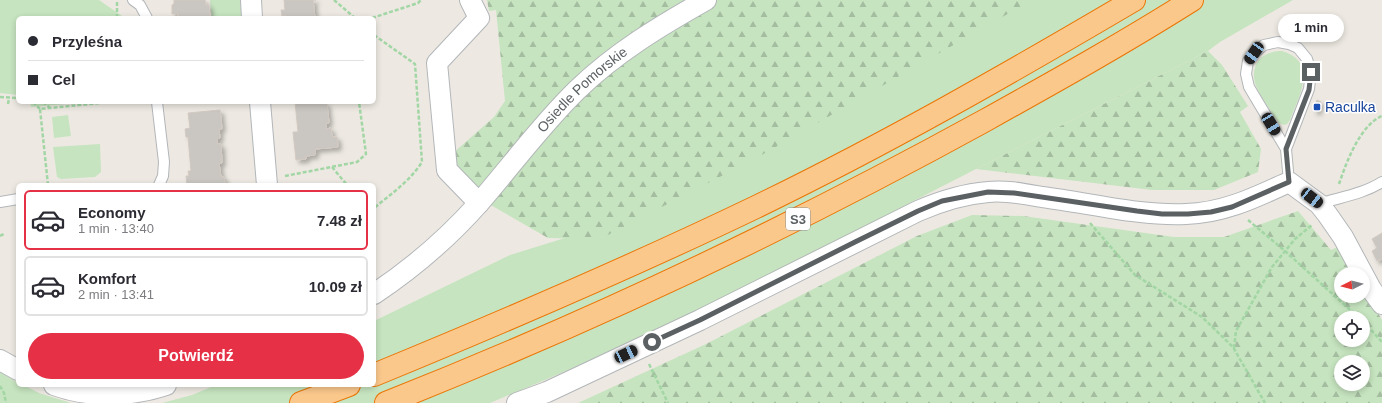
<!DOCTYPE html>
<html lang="pl">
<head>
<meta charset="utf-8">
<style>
  body { margin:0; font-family:Arial,sans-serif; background:#f2f2f3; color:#2b2b33; height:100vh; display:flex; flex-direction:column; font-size:15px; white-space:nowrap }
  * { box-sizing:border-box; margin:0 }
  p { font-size:13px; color:#7c7c81 }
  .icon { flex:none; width:22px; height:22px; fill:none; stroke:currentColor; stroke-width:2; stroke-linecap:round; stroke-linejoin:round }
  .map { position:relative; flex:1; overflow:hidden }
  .details { position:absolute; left:16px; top:183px; width:360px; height:204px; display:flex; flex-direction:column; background:#fff; border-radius:6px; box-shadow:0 2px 6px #0003 }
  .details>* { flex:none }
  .guide { position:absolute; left:16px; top:16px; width:360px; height:88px; border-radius:6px; box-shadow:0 2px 6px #0003; display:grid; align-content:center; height:88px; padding:0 12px; background:#fff }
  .needle { width:26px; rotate:264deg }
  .controls { position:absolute; left:1334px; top:267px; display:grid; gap:8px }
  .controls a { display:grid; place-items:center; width:36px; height:36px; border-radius:50%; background:#fff; box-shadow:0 2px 6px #0003; font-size:20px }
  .end { position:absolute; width:18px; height:18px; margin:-9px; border:5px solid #5b6063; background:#fff; box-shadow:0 0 0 2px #fff }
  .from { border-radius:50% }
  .bubble { position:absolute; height:28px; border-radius:14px; background:#fff; box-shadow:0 2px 6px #0003; font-size:13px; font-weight:600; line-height:28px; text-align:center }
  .car { position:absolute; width:12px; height:24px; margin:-12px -6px; border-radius:5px; box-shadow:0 0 3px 1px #0007; background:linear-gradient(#222 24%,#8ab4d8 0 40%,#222 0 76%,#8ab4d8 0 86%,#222 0) }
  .guide b { display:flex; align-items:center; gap:14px; height:38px; font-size:15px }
  .guide b+b { border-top:1px solid #e1e1e2 }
  .guide i { width:10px; height:10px; background:#2b2b33 }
  ul { padding:7px 0 0; list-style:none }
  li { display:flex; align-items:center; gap:12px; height:60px; margin:0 8px 6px; padding:0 4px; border:2px solid #e1e1e2; border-radius:6px }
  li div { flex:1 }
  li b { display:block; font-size:15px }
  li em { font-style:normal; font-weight:600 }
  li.selected { border-color:#e53046 }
  li>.icon { width:36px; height:36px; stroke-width:1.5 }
  .button { display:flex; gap:8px; margin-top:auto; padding:8px 12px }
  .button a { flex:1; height:46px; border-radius:24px; background:#e53046; color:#fff; font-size:16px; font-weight:600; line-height:46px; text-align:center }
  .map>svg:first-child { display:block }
  .green { fill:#c6e4bf }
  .forest { fill:url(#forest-firs); fill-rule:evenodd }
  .building { fill:#cac6c1; stroke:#d2c9c1; filter:url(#shadow) }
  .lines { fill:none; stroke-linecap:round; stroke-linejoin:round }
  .lane-casing { stroke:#b3b6b9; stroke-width:12 }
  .street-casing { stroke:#b3b6b9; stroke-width:22 }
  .highway-casing { stroke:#eb7505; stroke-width:24 }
  .path { stroke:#a2d6a5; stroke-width:2.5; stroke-dasharray:4 2; stroke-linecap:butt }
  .lane { stroke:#fff; stroke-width:10 }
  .street { stroke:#fff; stroke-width:20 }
  .highway { stroke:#fbc88c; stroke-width:22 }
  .route { stroke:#5b6063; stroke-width:5 }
  .transit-dot { fill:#1a4fb4; stroke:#fff; stroke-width:1.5 }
  .labels { text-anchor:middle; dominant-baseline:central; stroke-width:3; stroke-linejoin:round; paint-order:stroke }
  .shield { fill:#fff; stroke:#8c9092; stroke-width:1 }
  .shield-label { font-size:13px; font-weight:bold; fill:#5b6063 }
  .street-label { font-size:14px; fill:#5b6063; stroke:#fff }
  .transit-label { font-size:14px; fill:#164399; stroke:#fff; text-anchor:start }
</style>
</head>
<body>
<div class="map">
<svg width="1382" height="403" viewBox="0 0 1382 403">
  <defs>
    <pattern id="forest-firs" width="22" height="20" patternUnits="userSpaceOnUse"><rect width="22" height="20" fill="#c6e4bf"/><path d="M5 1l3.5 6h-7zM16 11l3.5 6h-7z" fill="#a4bc9f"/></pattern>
    <filter id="shadow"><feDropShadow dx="3.5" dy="3.5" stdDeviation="2" flood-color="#0004"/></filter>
  </defs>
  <rect width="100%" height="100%" fill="#ede9e2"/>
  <g class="green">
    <path d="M0,0h99l26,18h-107v77l-18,-2z"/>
    <path d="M210,0h30l2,18h-30z"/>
    <path d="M1010,0h283l-73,42 -12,9 -232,118 -224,115 -141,68 -121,51h-328l30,-8 24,-10h158v-64l136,-66 55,-17z"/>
    <path d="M1282,51c37,11 17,45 8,69l-3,4 -3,1 -5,-2c-6,-8 -22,-32 -24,-40 -5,-20 8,-32 27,-32z"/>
    <path d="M30,102h60l-59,5z"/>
    <path d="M68,115l3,21 -17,2 -2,-21z"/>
    <path d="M100,144l1,28 -6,5 -34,2 -4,-2 -4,-30z"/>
    <path d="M0,372l18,11v2h5l16,8 32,10h-71z"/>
  </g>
  <g class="forest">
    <path d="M487,0h545l-274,157 -158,82 -52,-1 -66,-38 -22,-28 -8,-18 42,-37 11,-16 -9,-91 -7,1z"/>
    <path d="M1208,51l14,14 26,41 -8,6 21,37 -3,23 -44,18h-62l-176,-21z"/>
    <path d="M1298,211l33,39 9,-4 16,28h-15v22h22v-9l19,33v83h-804l128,-59 211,-108 55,-21 51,1 151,21h50zM1341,318h22v22h-22zM1341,362h22v22h-22z"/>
  </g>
  <g class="building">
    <path d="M174,0h31l1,6 3,-1 1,13h-32v-5l-6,1v-9l2,-1z"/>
    <path d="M284,0h32h-3l2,18h-29v-3l-4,1 -1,-6h4z"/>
    <path d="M1317,100l4,2 -4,10 -4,-2z"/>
    <path d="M295,102h29v2h3l2,19h-3v6l5,-1 1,9h5l1,10 -23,2v6l-9,1v3l-10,1 -3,-28h5z"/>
    <path d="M220,110l2,19h-3l1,9 -3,1v5h4l1,19h-3l2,14h3l1,8h-38l-1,-9h3l-1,-5h3l-3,-34h-2l-1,-8 5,-1 -2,-15z"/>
    <path d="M1382,233v26l-5,2 -5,-10 5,-3 -5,-9z"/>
  </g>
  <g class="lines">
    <defs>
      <g id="lane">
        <path d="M133,0l7,5 7,13"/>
        <path d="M157,102l7,60 -1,14 -4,9"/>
        <path d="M1286,149l23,-60 2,-17 -4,-13 -9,-11 -9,-4 -11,-2 -14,3 -10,8 -6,8 -2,13 3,13 37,62 3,33"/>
        <path d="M0,202l18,-3"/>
        <path d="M1319,204c22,-7 44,-10 63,-22"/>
      </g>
      <g id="street">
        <path d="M251,0l1,18"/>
        <path d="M470,0l9,18 -42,45 10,107 32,33"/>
        <path d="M260,102l7,83"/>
        <path id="s1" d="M374,294c39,-26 74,-56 105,-91 33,-38 62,-78 98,-113 38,-37 83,-64 129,-90"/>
        <path d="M0,360l18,10"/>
        <path d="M54,385c36,13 76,12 112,0"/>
        <path d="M517,403l30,-11 153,-72 218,-109c23,-10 46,-17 70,-19 18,-2 37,2 54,5 48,6 96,19 144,17 38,-1 70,-17 103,-32l30,22 8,10 16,23 28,52 11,15"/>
      </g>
      <g id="highway">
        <path d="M374,375c129,-53 257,-108 382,-168 130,-63 254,-134 378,-207"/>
        <path d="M301,403l48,-18"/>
        <path d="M386,403c205,-81 405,-176 598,-282 70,-39 140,-78 208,-121"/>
      </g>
    </defs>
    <use href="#lane" class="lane-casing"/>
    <use href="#street" class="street-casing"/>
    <use href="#highway" class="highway-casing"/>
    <g class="path">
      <path d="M334,0l21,18"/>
      <path d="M117,18v-18"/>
      <path d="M372,18l46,-15 3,-3"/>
      <path d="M374,35l41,29 7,98c-12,19 -31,32 -48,46"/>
      <path d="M0,97l18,1"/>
      <path d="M33,102l7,7"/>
      <path d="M43,102l7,6"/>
      <path d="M8,104l1,-6"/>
      <path d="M332,167l15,18"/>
      <path d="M285,176l72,-14 9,-8 -7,-52"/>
      <path d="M1339,184c7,-21 21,-59 43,-68"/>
      <path d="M48,185l-8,-76 70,-7"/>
      <path d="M1248,220l37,31 74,67"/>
      <path d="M1090,223l45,52 67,42 31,30 32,56"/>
      <path d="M0,236l4,-2"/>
      <path d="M1363,321l19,21"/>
      <path d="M1234,348l2,-17 36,-64 23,-28 17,-14"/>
      <path d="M649,364l19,39"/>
      <path d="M0,386l4,7 2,10"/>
    </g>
    <use href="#lane" class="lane"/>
    <use href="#street" class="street"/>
    <use href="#highway" class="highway"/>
  </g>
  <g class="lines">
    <path class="route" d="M652,342l48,-22 155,-78 63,-31 24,-10 46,-9 26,1 123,18 25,3h26l23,-2 21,-5 57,-25 -3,-33 23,-59 2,-18"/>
  </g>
  <rect class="transit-dot" x="1313" y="103" width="8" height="8" rx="2"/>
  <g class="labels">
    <rect class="shield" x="786" y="208" width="24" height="22" rx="3"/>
    <g class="shield-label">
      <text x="798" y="219">S3</text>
    </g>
    <g class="street-label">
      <text stroke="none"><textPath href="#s1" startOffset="293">Osiedle Pomorskie</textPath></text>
    </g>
    <g class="transit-label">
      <text x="1325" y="107">Raculka</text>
    </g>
  </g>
</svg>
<div class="controls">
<a><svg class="needle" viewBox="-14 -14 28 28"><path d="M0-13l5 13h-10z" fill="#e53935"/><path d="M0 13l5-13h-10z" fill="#7c7c81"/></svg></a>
<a><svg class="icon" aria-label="locate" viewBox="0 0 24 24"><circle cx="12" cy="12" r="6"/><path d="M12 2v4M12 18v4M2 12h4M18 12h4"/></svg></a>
<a><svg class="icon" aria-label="layers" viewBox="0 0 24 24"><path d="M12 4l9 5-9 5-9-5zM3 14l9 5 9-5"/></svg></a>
</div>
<i class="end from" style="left:652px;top:342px"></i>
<i class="end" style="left:1311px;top:72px"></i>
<div class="bubble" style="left:1278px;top:14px;width:66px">1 min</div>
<i class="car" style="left:1254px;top:53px;rotate:215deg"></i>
<i class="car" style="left:1271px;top:124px;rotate:149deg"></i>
<i class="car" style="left:1312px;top:198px;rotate:128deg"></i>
<i class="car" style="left:626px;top:354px;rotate:65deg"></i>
<div class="guide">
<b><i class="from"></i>Przyleśna</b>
<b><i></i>Cel</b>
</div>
<section class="details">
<ul>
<li class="selected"><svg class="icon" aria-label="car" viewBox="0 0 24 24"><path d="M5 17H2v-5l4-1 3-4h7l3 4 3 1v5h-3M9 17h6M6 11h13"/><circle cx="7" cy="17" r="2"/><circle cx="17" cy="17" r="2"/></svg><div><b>Economy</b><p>1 min · 13:40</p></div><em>7.48 zł</em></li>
<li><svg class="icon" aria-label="car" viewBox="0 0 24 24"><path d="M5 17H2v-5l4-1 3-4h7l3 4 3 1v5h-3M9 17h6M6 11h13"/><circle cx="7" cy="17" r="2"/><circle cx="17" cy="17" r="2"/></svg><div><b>Komfort</b><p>2 min · 13:41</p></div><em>10.09 zł</em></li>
</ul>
<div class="button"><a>Potwierdź</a></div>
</section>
</div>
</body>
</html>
